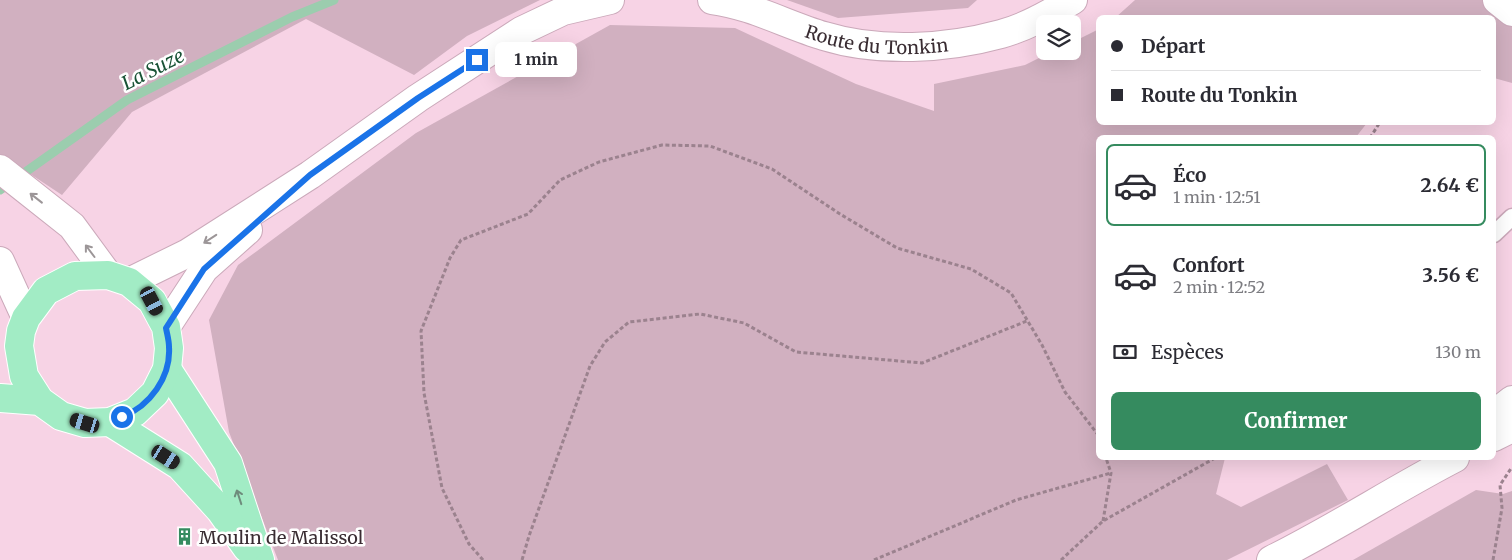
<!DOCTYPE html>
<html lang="fr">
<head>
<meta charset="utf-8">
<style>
  body { margin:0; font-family:Merriweather,serif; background:#f7f7f7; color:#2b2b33; height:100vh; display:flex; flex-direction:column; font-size:19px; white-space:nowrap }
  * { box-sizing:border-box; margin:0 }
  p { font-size:16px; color:#7c7c81 }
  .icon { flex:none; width:28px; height:28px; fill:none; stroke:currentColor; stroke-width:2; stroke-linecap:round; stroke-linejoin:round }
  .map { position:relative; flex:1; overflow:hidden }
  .sheet { position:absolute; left:1096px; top:135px; width:400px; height:325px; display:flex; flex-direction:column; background:#fff; border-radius:8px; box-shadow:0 5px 20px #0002 }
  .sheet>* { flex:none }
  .banner { position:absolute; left:1096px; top:15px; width:400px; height:110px; border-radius:8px; box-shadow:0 5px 20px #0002; display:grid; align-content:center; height:110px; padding:0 15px; background:#fff }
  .fabs { position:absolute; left:1036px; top:15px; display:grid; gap:10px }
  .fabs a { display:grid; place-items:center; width:45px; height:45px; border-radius:8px; background:#fff; box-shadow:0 5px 20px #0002; font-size:25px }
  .end { position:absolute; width:22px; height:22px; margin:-11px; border:6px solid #1a73e8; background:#fff; box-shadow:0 0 0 2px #fff }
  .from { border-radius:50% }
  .bubble { position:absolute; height:35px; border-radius:8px; background:#fff; box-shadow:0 5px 20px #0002; font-size:16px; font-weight:700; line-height:35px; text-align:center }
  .car { position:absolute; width:15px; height:30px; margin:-15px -8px; border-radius:6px; box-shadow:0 0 4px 1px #0007; background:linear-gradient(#222 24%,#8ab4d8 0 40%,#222 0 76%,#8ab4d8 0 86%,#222 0) }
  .banner b { display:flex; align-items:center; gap:18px; height:48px; font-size:19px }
  .banner b+b { border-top:1px solid #e1e1e2 }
  .banner i { width:12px; height:12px; background:#2b2b33 }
  ul { padding:9px 0 0; list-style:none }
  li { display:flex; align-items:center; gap:15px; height:82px; margin:0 10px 8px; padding:0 5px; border:2px solid transparent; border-radius:8px }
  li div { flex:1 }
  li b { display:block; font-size:19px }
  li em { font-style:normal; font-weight:700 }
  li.current { border-color:#358b5f }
  li>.icon { width:45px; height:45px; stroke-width:1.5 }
  .pay { display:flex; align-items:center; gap:12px; height:55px; padding:0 15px; font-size:19px }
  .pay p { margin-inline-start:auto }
  .action { display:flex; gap:10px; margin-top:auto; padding:10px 15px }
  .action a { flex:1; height:58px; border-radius:8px; background:#358b5f; color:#fff; font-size:20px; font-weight:700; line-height:58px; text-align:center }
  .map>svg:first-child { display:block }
  .green { fill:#d1b0c0 }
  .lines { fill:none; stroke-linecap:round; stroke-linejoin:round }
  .stream { stroke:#9bcdae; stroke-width:9 }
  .service-casing { stroke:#cba9ba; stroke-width:19 }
  .minor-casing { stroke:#cba9ba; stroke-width:30 }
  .tertiary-casing { stroke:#cba9ba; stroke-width:30 }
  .primary-casing { stroke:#fff; stroke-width:30 }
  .path { stroke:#9b828e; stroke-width:3; stroke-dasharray:4 2.5; stroke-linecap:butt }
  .service { stroke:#fff; stroke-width:16 }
  .minor { stroke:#fff; stroke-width:28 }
  .tertiary { stroke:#fff; stroke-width:28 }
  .primary { stroke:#a2ecc5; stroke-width:28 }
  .oneway { stroke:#9c9698 }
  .oneway2 { stroke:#6e8c7c }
  .route { stroke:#1a73e8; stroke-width:6 }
  .labels { text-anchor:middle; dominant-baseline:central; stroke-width:5; stroke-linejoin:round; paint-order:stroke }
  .street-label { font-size:18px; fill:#392c32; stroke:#fff }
  .poi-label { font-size:18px; fill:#392c32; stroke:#fff; text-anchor:start }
  .water-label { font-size:19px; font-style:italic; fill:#185235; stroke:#fff }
</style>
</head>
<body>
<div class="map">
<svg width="1512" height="560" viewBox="0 0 1512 560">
  <rect width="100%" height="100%" fill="#f7d3e5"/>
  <g class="green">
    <path d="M0,0h540l-73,36 -53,39 -108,-56 -174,93 -70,83 -62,-41z"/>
    <path d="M787,0h190l-9,8 -130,10z"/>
    <path d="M1135,0h377v83l-18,-5v-60h-379z"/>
    <path d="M610,25l125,3 121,56 78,27v-27l91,-19 28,-14h19l1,-9 26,-13v93l268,1 -11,14 -257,1v320h126l-9,36 25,13 86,-43 21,36 -121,60h-949l-49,-128 -20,-112 29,-55 178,-132z"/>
    <path d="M1476,490l27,4 9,-3v69h-159z"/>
  </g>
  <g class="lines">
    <path class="stream" d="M0,190l127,-90 165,-83 42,-17"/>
    <defs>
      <path id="service" d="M1494,234l18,-17"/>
      <g id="minor">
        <path d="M1497,0l15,12"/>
        <path d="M1494,414l18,-14"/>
        <path d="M1494,437l18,-9"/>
        <path d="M1271,560c63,-31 122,-70 184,-102"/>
      </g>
      <g id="tertiary">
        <path id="s1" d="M712,0c39,5 75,25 112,36 55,17 122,13 177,-2 26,-7 49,-21 72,-34"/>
        <path d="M0,169l72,57 36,49"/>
        <path d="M0,261l26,57"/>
        <path d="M129,282l59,-29 122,-78 108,-77 103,-67 42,-20 47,-11"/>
        <path d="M166,327l38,-58 44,-39"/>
      </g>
      <g id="primary">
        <path d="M167,369l61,94 32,97"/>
        <path d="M0,398l40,3 21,15 24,7 25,-1 25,-10 20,-19 12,-24 2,-21 -3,-21 -14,-26 -23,-19 -21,-7 -33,1 -29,15 -20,27 -5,13 -2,15 5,30 16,25"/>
        <path d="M110,422l70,44 40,44 27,38"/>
      </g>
    </defs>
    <use href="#service" class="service-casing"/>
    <use href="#minor" class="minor-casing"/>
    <use href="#tertiary" class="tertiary-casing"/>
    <use href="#primary" class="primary-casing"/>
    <g class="path">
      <path d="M1370,138l10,-16"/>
      <path d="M1103,521l8,-48 -5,-15"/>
      <path d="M483,560l-14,-16 -27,-56 -18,-95 -3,-62 29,-73 11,-18 67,-26 32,-34 39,-18 63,-17 48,1 62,23 68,45 57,34 74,21 40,24 31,52 23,47 34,44"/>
      <path d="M522,560l7,-24 61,-170 15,-24 24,-20 71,-8 44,9 52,29 126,11 105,-42"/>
      <path d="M874,560l142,-60 95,-27"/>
      <path d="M1061,560l42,-39 112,-63"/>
      <path d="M1493,560l9,-52 -2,-23 12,-18"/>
    </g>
    <use href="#service" class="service"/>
    <use href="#minor" class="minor"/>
    <use href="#tertiary" class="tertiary"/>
    <use href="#primary" class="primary"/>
  </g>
  <defs><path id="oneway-shaft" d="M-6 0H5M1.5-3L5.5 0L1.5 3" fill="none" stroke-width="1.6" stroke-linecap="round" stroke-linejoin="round" transform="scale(1.25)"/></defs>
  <g class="oneway">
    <use href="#oneway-shaft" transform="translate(36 198) rotate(-142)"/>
    <use href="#oneway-shaft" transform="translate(210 239) rotate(147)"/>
    <use href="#oneway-shaft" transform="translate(90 251) rotate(-127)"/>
  </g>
  <use class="oneway2" href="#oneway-shaft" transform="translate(239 497) rotate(-108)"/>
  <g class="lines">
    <path class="route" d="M122,417c28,-11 49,-40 47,-70 0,-7 -2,-13 -3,-19l38,-59 106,-94 108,-77 59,-38"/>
  </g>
  <defs>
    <symbol id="building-bare" viewBox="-9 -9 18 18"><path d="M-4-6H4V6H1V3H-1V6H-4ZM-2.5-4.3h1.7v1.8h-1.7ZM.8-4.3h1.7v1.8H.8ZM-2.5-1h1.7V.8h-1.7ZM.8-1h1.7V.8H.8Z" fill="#358b5f" stroke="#fff" stroke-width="2.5" paint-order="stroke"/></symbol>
  </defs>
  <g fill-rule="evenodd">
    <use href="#building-bare" x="172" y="524" width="25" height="25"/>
  </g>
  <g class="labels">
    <g class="street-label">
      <text stroke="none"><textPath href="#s1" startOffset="171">Route du Tonkin</textPath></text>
    </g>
    <g class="poi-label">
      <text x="199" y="537">Moulin de Malissol</text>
    </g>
    <g class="water-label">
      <text transform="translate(153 69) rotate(-27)">La Suze</text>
    </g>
  </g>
</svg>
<div class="fabs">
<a><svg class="icon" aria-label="layers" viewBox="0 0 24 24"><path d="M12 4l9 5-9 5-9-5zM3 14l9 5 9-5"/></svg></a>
</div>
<i class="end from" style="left:122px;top:417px"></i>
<i class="end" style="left:477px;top:60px"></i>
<div class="bubble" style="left:495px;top:42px;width:82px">1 min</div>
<i class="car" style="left:152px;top:301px;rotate:152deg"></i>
<i class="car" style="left:85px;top:423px;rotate:287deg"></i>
<i class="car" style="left:166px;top:457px;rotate:122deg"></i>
<div class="banner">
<b><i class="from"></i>Départ</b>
<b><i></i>Route du Tonkin</b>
</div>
<section class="sheet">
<ul>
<li class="current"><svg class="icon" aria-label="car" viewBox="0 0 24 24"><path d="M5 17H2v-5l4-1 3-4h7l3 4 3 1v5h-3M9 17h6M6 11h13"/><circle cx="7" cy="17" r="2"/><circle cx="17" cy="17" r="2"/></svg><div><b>Éco</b><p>1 min · 12:51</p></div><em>2.64 €</em></li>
<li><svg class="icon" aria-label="car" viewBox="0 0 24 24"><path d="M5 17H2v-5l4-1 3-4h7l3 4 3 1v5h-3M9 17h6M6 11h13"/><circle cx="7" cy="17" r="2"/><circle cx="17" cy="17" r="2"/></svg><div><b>Confort</b><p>2 min · 12:52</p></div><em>3.56 €</em></li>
</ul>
<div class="pay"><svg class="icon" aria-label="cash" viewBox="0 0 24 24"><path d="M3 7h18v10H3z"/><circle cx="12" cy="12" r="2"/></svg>Espèces<p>130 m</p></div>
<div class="action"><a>Confirmer</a></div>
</section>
</div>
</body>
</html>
